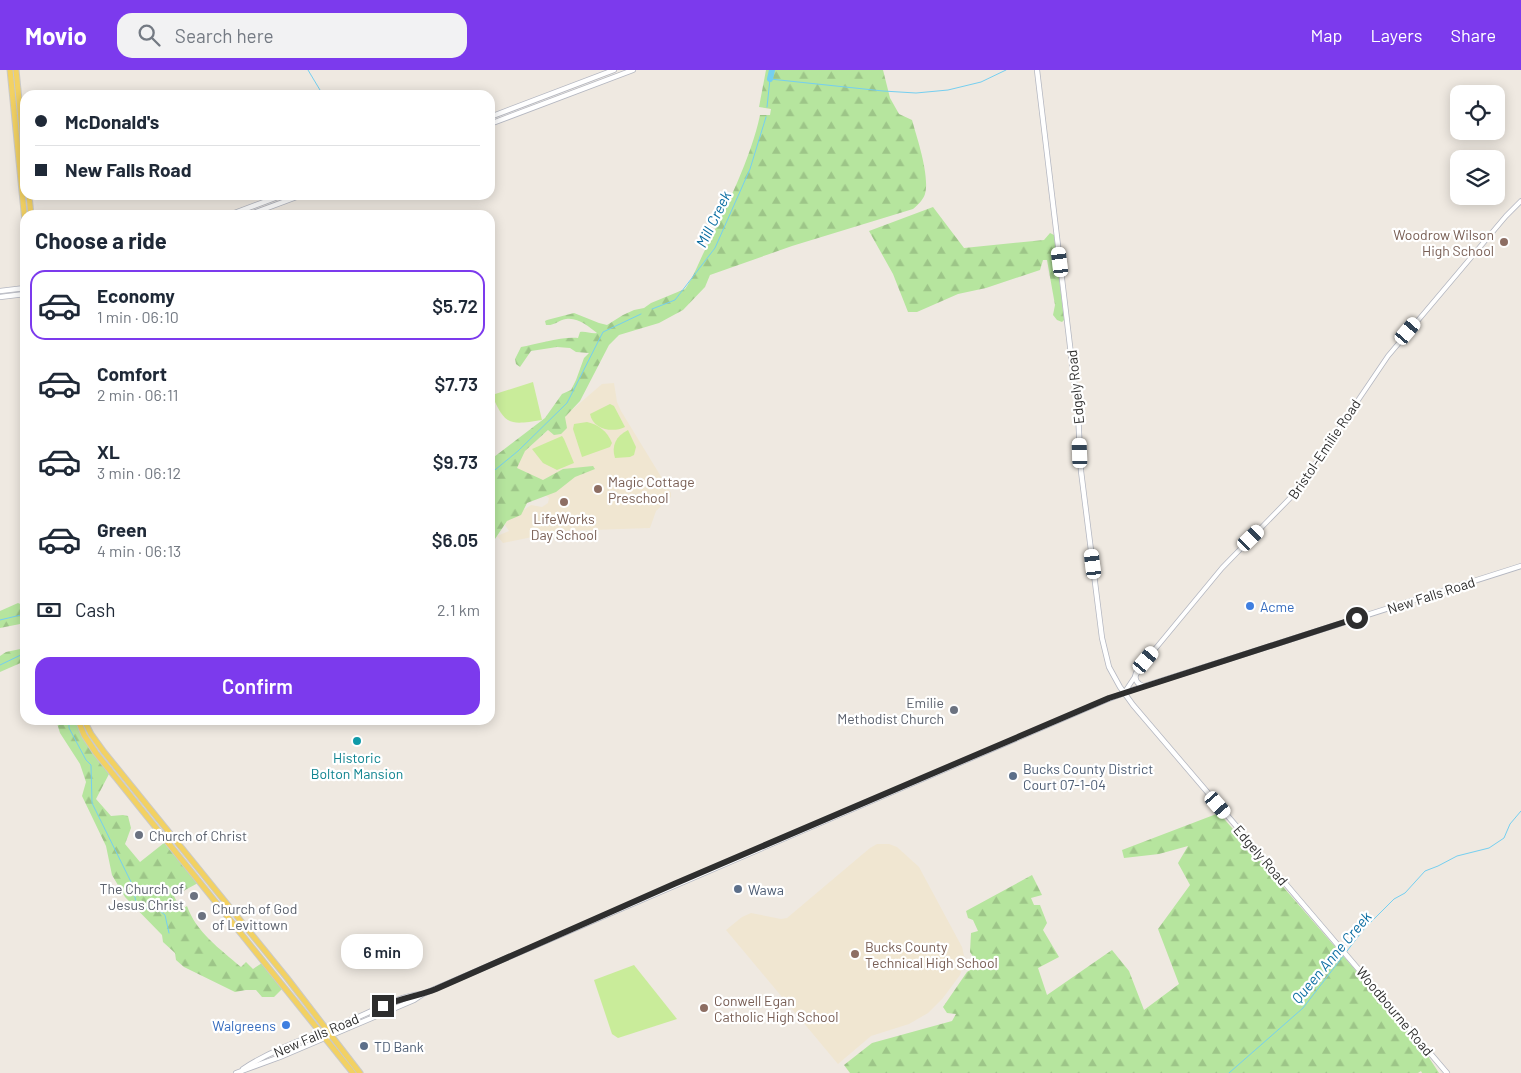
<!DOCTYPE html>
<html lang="en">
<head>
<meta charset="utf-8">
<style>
  body { margin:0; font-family:Barlow,sans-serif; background:#f2f2f3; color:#1f2937; height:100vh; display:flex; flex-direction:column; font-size:19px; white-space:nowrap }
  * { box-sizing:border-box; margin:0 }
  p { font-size:16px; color:#747a83 }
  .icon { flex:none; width:28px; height:28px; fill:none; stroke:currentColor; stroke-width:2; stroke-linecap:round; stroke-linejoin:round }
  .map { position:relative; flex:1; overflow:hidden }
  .side { position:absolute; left:20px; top:140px; width:475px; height:515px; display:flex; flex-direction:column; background:#fff; border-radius:15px; box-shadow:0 2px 12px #0003 }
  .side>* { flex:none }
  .top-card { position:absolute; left:20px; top:20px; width:475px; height:110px; border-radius:15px; box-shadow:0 2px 12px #0003; display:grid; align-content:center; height:110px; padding:0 15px; background:#fff }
  .buttons { position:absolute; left:1450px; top:15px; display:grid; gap:10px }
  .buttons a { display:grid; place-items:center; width:55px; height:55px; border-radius:10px; background:#fff; box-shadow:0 2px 12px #0003; font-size:25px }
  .end { position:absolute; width:22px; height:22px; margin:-11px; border:6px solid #2e2e2e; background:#fff; box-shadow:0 0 0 2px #fff }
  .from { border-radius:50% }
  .bubble { position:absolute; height:35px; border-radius:15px; background:#fff; box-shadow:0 2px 12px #0003; font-size:16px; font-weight:600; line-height:35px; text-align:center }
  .car { position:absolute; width:15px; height:30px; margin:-15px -8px; border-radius:6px; box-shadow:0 0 4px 1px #0007; background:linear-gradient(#fff 24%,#345 0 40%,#fff 0 76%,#345 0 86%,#fff 0) }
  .top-card b { display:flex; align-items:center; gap:18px; height:48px; font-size:19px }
  .top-card b+b { border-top:1px solid #e0e1e3 }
  .top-card i { width:12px; height:12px; background:#1f2937 }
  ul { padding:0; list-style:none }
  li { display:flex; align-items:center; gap:15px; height:70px; margin:0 10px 8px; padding:0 5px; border:2px solid transparent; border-radius:15px }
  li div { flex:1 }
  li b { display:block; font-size:19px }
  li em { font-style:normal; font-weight:600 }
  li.on { border-color:#7c3aed }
  li>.icon { width:45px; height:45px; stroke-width:1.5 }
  h2 { padding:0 15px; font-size:22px; line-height:60px }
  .pay { display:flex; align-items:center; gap:12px; height:55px; padding:0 15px; font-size:19px }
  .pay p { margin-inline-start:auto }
  .button { display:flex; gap:10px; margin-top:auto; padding:10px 15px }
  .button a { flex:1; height:58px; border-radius:15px; background:#7c3aed; color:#fff; font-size:20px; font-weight:600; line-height:58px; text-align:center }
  header { display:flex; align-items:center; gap:30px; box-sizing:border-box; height:70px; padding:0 25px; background:#7c3aed; color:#fff }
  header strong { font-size:24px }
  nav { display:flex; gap:28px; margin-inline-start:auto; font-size:18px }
  .search { width:350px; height:45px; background:#f2f2f3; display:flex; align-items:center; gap:12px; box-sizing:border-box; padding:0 18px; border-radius:15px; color:#747a83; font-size:19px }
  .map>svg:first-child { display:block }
  .education { fill:#f0e6d1 }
  .forest { fill:url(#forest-firs) }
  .pitch { fill:#c9ec9a }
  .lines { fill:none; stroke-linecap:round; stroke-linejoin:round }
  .stream { stroke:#75cff0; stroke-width:1 }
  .river { stroke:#75cff0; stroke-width:6 }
  .tertiary-casing { stroke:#b4b7c1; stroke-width:5.5 }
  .secondary-casing { stroke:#b4b7c1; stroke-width:6 }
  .primary-casing { stroke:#c9c9c9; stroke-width:7 }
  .tertiary { stroke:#fff; stroke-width:4 }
  .secondary { stroke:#fff; stroke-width:4.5 }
  .primary { stroke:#f2d163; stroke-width:5 }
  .route { stroke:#2e2e2e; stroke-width:6 }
  .education-dot { fill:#8d6e63; stroke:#fff; stroke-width:2 }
  .shop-dot { fill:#3f7fe0; stroke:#fff; stroke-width:2 }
  .worship-dot { fill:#6b7280; stroke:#fff; stroke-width:2 }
  .culture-dot { fill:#0f9aa8; stroke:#fff; stroke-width:2 }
  .service-dot { fill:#5c6f8a; stroke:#fff; stroke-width:2 }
  .labels { text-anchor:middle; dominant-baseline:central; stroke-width:4.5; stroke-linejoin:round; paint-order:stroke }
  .education-label { font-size:14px; fill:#785e54; stroke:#fff; text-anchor:start }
  .street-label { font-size:14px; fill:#2e2e2e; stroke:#fff }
  .shop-label { font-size:14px; fill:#366cbe; stroke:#fff; text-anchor:start }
  .worship-label { font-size:14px; fill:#5b616d; stroke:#fff; text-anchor:end }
  .culture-label { font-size:14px; fill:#0d838f; stroke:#fff }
  .service-label { font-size:14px; fill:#4e5e75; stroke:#fff; text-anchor:start }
  .water-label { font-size:15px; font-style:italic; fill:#0d6fa3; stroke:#fff }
</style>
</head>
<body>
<header>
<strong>Movio</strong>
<div class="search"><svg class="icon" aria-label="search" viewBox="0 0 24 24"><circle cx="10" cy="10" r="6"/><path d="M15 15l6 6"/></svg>Search here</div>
<nav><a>Map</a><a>Layers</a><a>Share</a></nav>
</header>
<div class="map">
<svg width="1521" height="1003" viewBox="0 0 1521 1003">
  <defs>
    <pattern id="forest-firs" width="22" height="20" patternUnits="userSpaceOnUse" patternTransform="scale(1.25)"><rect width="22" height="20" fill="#b6e59e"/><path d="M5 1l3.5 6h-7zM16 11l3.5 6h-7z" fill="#9dc588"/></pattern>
  </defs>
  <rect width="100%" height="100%" fill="#efe9e1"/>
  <g class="education">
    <path d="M614,313l3,19 4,9 50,82v4l-15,14 -6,17 -89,3 -58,12 -6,-7 12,-5 -4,-6 2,-4 24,-16 11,2 6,-4 1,-5 -41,-33 94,-81z"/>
    <path d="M877,774h12l8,3 22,20 43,80 3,13 -5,15 -17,23 -15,15 -19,11 -38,12 -33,28 -112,-134 16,-13 9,-4 30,6 6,-1 83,-70z"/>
  </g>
  <g class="forest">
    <path d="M766,0h117l7,28 9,16 13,6c5,18 18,56 13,74 -2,6 -7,11 -12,15l-121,37 -82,29 -5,12 -22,23 -24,13 -40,12 -10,10 -29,56 -15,16 2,11 -6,6 -7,1 -6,-5 -23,21 -8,17 26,12 20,-11 30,-3 2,3 -20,8 -19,15 -29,11 -6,12 -14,6 -14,21 -3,2v-84l55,-42 17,-24 9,-4 5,-10 8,-22 5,-5 -13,-1 -6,-4 -13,-1 -26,4 -11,16 -4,-3 -1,-5 6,-12c15,-3 43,-11 57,-9l2,-6c6,-1 11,2 17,1 -8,-6 -19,-16 -31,-14 -7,1 -12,7 -20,6l-1,-4 2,-1 27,-7 25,10 8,2 16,-10 11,-5 10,-2 7,-5 34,-14c9,-12 14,-28 21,-41 20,-40 45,-90 54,-133h10l1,-6 -12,-2z"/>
    <path d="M933,137l31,41 80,-8 6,-7 4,2 10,85 -2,2 -5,-2 -4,-5 2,-10 -8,-45h-4l-3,10 -54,18 -28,6 -41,18h-9l-15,-38 -24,-43z"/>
    <path d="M18,533l7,3v17l-25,5v-17z"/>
    <path d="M25,578v13l-25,11v-16l6,-4z"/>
    <path d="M56,650h22l31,54 -13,25 15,17 12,-1 5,1 3,12 -6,16 15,18 24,-19 34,40 -24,13 7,14 6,-4c9,26 33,43 54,61l5,-5 7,7 9,-6 21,25 -9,9h-12l-6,-7h-10l-11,2 -51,-25 -8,-7 -1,-7 -12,-11 -1,-7 -37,-38 -13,-22 -6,-29 -24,-50 4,-14 -6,-18 -20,-31z"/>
    <path d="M1219,743l203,234 17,26h-17l-1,-2 -3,2h-568l-6,-8 28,-22 80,-22 4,-7 -9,-1 -4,-6 24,-35 11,-8 -8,-12 1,-19 7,-2 -5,-11 -5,-2 -2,-7 66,-36 10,20 -11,3 3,7h6l7,18 -4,7 16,27 -21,11 9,27 65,-45 17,21 15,39 35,-26 -21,-55 32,-44 -12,-22 10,-17 -29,8 -35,4 -2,-8z"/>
  </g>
  <g class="pitch">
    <path d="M533,312l9,38c-32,5 -37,6 -50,-25z"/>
    <path d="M610,334l4,2 11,21c-12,6 -32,3 -35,-13z"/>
    <path d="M587,352c12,3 20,9 25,21l-2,4 -28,10 -9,-28 1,-5z"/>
    <path d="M628,360l8,17 -2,8 -4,2 -15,1c-4,-12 1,-22 13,-28z"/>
    <path d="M562,366l2,3 10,24 -17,7 -14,-7 -11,-14z"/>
    <path d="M634,895l43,54 -59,19 -6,-4 -18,-54z"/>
  </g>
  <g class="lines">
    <g class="stream">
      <path d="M308,0l15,25"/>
      <path d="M767,37l3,-28 113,12 33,2 32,-3 33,-8 25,-12"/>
      <path d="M652,239l23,-9 40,-52 35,-79 16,-52"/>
      <path d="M490,404l28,-23 49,-48 36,-71 38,-18"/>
      <path d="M0,550l25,-6"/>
      <path d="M0,595l25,-12"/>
      <path d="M69,650v8l17,32 5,5 1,38 40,81 5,22 5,3 13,-2 10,8 4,18"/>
      <path d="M1229,1003l74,-65 61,-79 30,-30 11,-6 20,-22 13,-5 19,-10 32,-8 15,-10 6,-14 11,-13"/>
    </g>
    <path class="river" d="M770,9l2,-9"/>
    <defs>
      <path id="tertiary" d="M1124,623l22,-33 76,-92 74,-76 92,-136 118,-140 15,-15"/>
      <g id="secondary">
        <path d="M1037,0l41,343 3,58 21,167 7,29 11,20 13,18 314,368"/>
        <path d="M490,47l124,-47"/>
        <path d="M490,54l143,-54"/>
        <path d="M229,145l54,-20"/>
        <path d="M248,145l54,-20"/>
        <path d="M0,221l25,-3"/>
        <path d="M0,227l25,-3"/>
        <path d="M1136,603c-2,6 1,11 7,13"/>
        <path d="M243,999c33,-22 76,-35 113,-51 21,-9 43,-22 66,-24"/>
        <path d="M236,1003l44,-16 134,-57 9,-6 683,-294 29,-11 386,-123"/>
      </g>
      <g id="primary">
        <path d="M10,0l15,152"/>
        <path d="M16,0l9,89"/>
        <path d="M29,125l2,20"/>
        <path d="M78,650l6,15 12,18 257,320"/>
        <path d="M84,650l7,14 13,18 183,226 73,95"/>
      </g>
    </defs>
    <use href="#tertiary" class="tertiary-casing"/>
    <use href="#secondary" class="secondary-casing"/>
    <use href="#primary" class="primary-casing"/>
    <use href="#tertiary" class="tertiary"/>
    <use href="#secondary" class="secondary"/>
    <use href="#primary" class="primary"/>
  </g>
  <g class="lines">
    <path class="route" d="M383,936c18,-8 36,-10 53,-17l238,-105 435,-186 248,-80"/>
  </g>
  <g class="education-dot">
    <circle cx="1504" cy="172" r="5"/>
    <circle cx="598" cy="419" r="5"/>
    <circle cx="564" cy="432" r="5"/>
    <circle cx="855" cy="884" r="5"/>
    <circle cx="704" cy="938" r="5"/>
  </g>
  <g class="shop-dot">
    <circle cx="1250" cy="536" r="5"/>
    <circle cx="286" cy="955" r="5"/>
  </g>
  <g class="worship-dot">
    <circle cx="954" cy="640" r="5"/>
    <circle cx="139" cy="765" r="5"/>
    <circle cx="194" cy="826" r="5"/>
    <circle cx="202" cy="846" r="5"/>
  </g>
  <circle class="culture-dot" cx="357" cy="671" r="5"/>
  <g class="service-dot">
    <circle cx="1013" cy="706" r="5"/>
    <circle cx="738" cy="819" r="5"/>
    <circle cx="364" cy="976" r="5"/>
  </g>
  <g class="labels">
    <g class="education-label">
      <text x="1494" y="164" text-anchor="end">Woodrow Wilson<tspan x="1494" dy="16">High School</tspan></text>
      <text x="608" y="411">Magic Cottage<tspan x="608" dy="16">Preschool</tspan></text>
      <text x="564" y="448" text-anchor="middle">LifeWorks<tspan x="564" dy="16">Day School</tspan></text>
      <text x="865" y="876">Bucks County<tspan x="865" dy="16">Technical High School</tspan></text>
      <text x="714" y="930">Conwell Egan<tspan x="714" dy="16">Catholic High School</tspan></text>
    </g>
    <g class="street-label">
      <text transform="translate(1075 317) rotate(-96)">Edgely Road</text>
      <text transform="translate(1324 379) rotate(-56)">Bristol-Emilie Road</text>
      <text transform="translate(1431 525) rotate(-18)">New Falls Road</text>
      <text transform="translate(1261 785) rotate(49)">Edgely Road</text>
      <text transform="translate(1395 941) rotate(50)">Woodbourne Road</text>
      <text transform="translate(316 965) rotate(-23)">New Falls Road</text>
    </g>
    <g class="shop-label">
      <text x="1260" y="536">Acme</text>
      <text x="276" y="955" text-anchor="end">Walgreens</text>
    </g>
    <g class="worship-label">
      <text x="944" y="632">Emilie<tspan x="944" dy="16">Methodist Church</tspan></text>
      <text x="149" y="765" text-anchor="start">Church of Christ</text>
      <text x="184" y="818">The Church of<tspan x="184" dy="16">Jesus Christ</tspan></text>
      <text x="212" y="838" text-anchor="start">Church of God<tspan x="212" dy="16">of Levittown</tspan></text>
    </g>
    <g class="culture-label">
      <text x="357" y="687">Historic<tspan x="357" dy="16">Bolton Mansion</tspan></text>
    </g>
    <g class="service-label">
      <text x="1023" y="698">Bucks County District<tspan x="1023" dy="16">Court 07-1-04</tspan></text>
      <text x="748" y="819">Wawa</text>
      <text x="374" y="976">TD Bank</text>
    </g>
    <g class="water-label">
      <text transform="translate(713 149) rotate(-64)">Mill Creek</text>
      <text transform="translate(1331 887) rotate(-50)">Queen Anne Creek</text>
    </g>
  </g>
</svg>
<div class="buttons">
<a><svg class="icon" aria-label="locate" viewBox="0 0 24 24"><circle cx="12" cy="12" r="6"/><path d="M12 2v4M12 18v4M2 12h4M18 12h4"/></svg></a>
<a><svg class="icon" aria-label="layers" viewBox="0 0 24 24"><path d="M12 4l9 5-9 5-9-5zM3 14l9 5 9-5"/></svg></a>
</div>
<i class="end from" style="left:1357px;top:548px"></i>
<i class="end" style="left:383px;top:936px"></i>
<div class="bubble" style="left:341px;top:864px;width:82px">6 min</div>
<i class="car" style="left:1060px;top:192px;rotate:353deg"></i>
<i class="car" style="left:1408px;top:261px;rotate:40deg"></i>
<i class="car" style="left:1080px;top:383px;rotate:358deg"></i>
<i class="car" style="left:1251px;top:468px;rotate:46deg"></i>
<i class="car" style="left:1093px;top:494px;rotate:353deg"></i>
<i class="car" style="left:1146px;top:590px;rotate:40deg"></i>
<i class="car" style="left:1218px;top:735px;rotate:139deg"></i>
<div class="top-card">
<b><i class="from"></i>McDonald's</b>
<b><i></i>New Falls Road</b>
</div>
<section class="side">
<h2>Choose a ride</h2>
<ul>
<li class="on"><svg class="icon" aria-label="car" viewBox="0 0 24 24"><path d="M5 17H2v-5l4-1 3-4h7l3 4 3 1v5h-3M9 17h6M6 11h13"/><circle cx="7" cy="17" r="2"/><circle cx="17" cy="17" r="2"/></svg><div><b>Economy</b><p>1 min · 06:10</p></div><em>$5.72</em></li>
<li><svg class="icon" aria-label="car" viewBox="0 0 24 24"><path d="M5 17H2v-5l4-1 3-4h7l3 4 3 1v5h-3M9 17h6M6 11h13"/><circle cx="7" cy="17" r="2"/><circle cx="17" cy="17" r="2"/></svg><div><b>Comfort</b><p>2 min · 06:11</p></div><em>$7.73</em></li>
<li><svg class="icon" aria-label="car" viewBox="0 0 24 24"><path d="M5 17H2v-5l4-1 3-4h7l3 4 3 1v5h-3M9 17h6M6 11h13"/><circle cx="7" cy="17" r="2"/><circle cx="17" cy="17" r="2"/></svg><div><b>XL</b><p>3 min · 06:12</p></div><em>$9.73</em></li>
<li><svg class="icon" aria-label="car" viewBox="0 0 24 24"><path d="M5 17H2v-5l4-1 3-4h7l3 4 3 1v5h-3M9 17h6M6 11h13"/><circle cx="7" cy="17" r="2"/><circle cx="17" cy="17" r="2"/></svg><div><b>Green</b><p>4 min · 06:13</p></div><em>$6.05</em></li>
</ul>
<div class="pay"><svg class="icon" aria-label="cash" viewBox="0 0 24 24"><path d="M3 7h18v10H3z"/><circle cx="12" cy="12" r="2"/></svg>Cash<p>2.1 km</p></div>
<div class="button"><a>Confirm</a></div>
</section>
</div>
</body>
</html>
